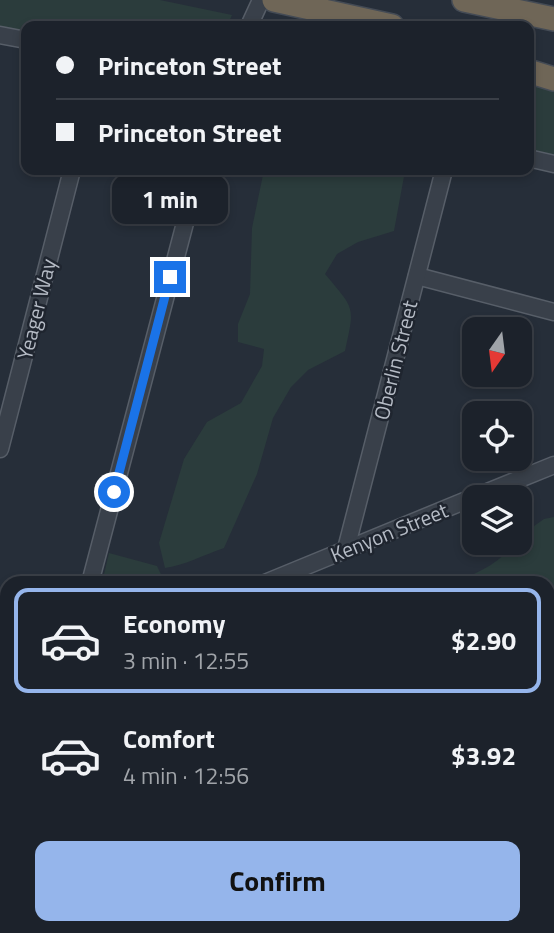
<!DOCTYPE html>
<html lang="en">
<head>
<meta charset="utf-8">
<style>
  body { margin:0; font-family:"Titillium Web",sans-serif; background:#292f37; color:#f1f3f6; height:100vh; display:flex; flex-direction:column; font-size:26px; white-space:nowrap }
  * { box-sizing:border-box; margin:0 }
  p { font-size:23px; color:#a0a4a9 }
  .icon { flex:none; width:38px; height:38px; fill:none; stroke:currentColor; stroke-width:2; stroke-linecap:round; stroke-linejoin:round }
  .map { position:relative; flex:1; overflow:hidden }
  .side { position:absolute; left:0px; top:576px; width:555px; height:359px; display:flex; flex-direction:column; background:#1c222b; border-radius:21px 21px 0 0; box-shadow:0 4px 10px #0003,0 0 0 2px #3a3f47 }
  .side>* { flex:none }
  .banner { position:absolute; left:21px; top:21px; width:513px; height:154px; border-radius:14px; box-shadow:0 4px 10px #0003,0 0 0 2px #3a3f47; display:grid; align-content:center; height:154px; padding:0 35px; background:#1c222b }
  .needle { width:46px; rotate:194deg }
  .tools { position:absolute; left:462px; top:317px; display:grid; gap:14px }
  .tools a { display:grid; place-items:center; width:70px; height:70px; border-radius:14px; background:#1c222b; box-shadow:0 4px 10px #0003,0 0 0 2px #3a3f47; font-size:35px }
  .end { position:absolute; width:32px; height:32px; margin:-16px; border:9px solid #1a73e8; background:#fff; box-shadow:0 0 0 4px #fff }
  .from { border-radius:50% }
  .bubble { position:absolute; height:49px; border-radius:14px; background:#1c222b; box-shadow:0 4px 10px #0003,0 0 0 2px #3a3f47; font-size:23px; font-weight:700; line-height:49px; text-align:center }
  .banner b { display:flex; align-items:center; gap:24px; height:66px; font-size:26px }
  .banner b+b { border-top:2px solid #3a3f47 }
  .banner i { width:18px; height:18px; background:#f1f3f6 }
  ul { padding:12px 0 0; list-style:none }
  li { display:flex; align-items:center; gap:21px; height:105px; margin:0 14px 10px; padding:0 21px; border:4px solid transparent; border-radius:14px }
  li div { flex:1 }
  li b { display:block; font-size:26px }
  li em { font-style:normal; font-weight:700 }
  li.active { border-color:#95b5eb }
  li>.icon { width:63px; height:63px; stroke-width:1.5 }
  .action { display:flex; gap:14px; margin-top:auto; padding:14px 35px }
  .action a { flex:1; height:80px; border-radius:14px; background:#95b5eb; color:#111; font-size:28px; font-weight:700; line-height:80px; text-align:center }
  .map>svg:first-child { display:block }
  .green { fill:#2b3c3c }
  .water { fill:#3d4b60 }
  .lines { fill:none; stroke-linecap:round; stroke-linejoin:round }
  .minor-casing { stroke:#575e68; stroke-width:19 }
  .major-casing { stroke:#424953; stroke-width:23 }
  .highway-casing { stroke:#444b55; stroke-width:26 }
  .minor { stroke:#39404a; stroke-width:16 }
  .major { stroke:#585f6a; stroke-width:19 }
  .highway { stroke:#6f6657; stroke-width:23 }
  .route { stroke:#1a73e8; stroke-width:9 }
  .labels { text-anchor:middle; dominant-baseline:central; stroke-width:5; stroke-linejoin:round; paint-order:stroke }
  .street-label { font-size:21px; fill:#b5bbc5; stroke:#1f252f }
</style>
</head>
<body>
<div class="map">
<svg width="554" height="933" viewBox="0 0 554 933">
  <rect width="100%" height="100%" fill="#262e39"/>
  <g class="green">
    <path d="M0,0h160l72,15 -5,11h-201v6l-26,-6z"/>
    <path d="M528,82l26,8v65l-25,-6z"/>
    <path d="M264,170l141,1 -11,60 -36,11 -21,12 -12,20c30,36 30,31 20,77l-37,19 -17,17 -18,31 -16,56 -33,74c-21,7 -38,17 -59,20l-6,-25 25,-84 23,-37 34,-19 21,-37 2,-17 -26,-7v-18l12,-30 2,-66z"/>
    <path d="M554,517v130l-6,2v-66h-99c26,-8 50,-19 66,-40l5,-1v-6l24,-17z"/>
    <path d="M109,553l48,13 8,17h-63z"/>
    <path d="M554,903v30h-72l12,-5h54v-23z"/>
  </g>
  <path class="water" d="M427,928h67l-12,5h-65z"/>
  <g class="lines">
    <defs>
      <g id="minor">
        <path d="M249,26l12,-26"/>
        <path d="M0,35l26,5"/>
        <path d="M528,158l26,6"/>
        <path d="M417,276l137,36"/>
        <path d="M0,449l72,-279"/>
        <path d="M475,497l79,-32"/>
        <path d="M346,549l98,-379"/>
        <path d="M90,583l109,-413"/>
        <path d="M265,583l209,-86"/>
        <path d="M548,727l6,-3"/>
        <path d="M0,779l7,2"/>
        <path d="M0,931l7,-27"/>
        <path d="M106,933l1,-5"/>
      </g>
      <g id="major">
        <path d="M0,908l7,2"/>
        <path d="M74,928l21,5"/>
      </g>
      <g id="highway">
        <path d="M274,0l118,26"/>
        <path d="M464,0l90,19"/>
        <path d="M528,71l26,8"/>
      </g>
    </defs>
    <use href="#minor" class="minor-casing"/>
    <use href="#major" class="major-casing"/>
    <use href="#highway" class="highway-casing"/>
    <use href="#minor" class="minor"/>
    <use href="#major" class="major"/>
    <use href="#highway" class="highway"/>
  </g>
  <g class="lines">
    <path class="route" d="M114,492l56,-215"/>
  </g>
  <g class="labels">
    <g class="street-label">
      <text transform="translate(36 309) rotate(-76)">Yeager Way</text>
      <text transform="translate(395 360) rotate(-76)">Oberlin Street</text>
      <text transform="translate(389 532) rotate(-22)">Kenyon Street</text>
    </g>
  </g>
</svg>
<div class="tools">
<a><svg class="needle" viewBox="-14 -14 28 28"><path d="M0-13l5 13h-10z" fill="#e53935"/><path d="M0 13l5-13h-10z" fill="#a0a4a9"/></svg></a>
<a><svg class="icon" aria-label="locate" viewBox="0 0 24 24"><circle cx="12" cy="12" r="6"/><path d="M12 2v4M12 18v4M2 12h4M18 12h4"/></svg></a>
<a><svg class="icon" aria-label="layers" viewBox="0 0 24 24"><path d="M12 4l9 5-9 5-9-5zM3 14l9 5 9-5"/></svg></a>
</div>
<i class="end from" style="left:114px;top:492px"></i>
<i class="end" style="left:170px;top:277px"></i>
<div class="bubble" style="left:112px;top:175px;width:116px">1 min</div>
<div class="banner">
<b><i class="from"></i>Princeton Street</b>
<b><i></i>Princeton Street</b>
</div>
<section class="side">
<ul>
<li class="active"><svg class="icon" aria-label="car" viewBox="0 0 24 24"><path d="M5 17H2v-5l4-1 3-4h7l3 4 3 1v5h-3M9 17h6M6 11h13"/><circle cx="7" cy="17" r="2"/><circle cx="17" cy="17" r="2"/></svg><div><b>Economy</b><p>3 min · 12:55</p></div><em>$2.90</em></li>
<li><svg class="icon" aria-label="car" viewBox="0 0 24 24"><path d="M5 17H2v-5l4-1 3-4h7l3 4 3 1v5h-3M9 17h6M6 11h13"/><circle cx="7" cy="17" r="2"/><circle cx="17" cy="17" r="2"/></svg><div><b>Comfort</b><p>4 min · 12:56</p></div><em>$3.92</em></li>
</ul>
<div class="action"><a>Confirm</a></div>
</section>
</div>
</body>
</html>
